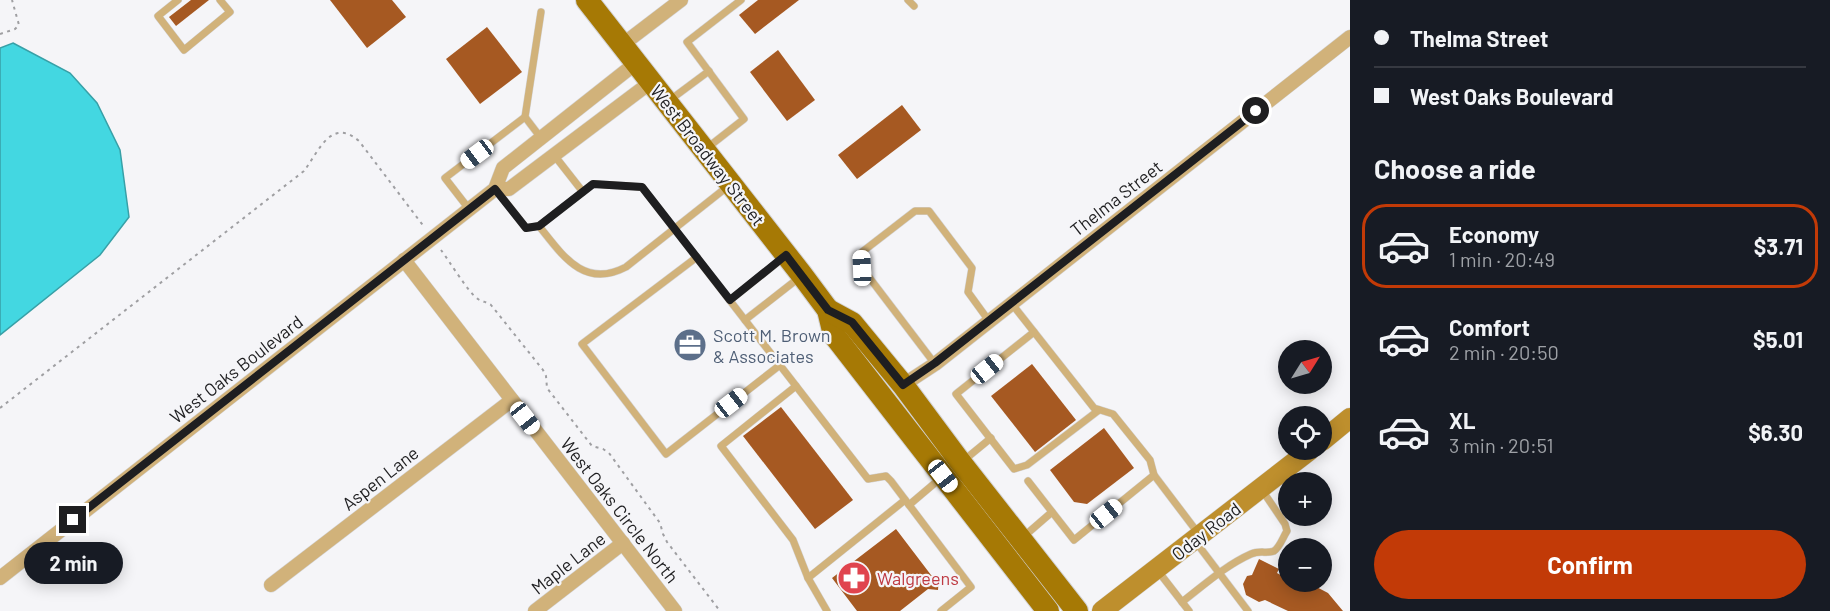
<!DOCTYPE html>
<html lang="en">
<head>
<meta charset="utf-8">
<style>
  body { margin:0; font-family:Barlow,sans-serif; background:#20242c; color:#f1f3f6; height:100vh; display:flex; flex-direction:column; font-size:22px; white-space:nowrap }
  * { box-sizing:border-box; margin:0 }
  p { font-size:20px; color:#9ea1a6 }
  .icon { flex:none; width:33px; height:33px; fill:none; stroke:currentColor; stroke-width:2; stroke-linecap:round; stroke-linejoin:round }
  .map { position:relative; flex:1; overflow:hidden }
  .side { display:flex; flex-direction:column; background:#171b24; width:480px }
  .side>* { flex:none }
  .top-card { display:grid; align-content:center; height:132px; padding:0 24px; background:#171b24 }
  .needle { width:39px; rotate:53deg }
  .fabs { position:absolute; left:1278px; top:340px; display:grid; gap:12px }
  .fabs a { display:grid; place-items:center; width:54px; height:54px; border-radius:50%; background:#171b24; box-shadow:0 3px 15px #0003; font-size:30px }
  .end { position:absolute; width:27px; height:27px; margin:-14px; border:8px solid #1e1e20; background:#fff; box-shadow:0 0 0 3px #fff }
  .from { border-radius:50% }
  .bubble { position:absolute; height:42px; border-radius:21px; background:#171b24; box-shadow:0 3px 15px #0003; font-size:20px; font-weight:700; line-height:42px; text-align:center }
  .car { position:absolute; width:18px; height:36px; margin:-18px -9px; border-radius:8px; box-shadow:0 0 4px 2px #0007; background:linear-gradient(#fff 24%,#345 0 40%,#fff 0 76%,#345 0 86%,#fff 0) }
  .top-card b { display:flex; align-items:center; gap:21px; height:57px; font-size:22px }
  .top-card b+b { border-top:2px solid #363941 }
  .top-card i { width:15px; height:15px; background:#f1f3f6 }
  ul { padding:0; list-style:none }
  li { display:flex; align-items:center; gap:18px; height:84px; margin:0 12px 9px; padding:0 12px; border:3px solid transparent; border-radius:24px }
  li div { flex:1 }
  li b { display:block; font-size:22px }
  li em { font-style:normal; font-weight:700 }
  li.current { border-color:#c23a07 }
  li>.icon { width:54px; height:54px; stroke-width:1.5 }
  h2 { padding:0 24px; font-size:27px; line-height:72px }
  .cta { display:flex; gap:12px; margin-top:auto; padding:12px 24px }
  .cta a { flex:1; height:69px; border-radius:36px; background:#c23a07; color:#fff; font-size:24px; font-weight:700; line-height:69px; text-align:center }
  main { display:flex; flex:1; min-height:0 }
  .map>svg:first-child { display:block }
  .water { fill:#43d7e1; stroke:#38a0a7; stroke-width:1.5 }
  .building { fill:#a65922 }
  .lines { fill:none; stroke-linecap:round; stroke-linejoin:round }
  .lane-casing { stroke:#d3d3d5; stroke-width:8 }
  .street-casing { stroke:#d3d3d5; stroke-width:15 }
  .secondary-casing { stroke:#d3d3d5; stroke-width:21 }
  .primary-casing { stroke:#d3d3d5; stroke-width:24 }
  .path { stroke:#9f9fa2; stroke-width:2; stroke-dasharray:3 4.5; stroke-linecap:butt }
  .lane { stroke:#d1b27a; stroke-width:7 }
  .street { stroke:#d1b27a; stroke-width:14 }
  .secondary { stroke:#be8f2d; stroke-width:20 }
  .primary { stroke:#a67905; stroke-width:22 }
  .route { stroke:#1e1e20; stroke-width:8 }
  .labels { text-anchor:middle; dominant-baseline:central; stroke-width:4.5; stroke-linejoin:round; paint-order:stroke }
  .street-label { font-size:18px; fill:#1e1e20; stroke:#f5f5f8 }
  .service-label { font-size:18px; fill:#4e5e75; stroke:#f5f5f8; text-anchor:start }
  .health-label { font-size:18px; fill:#be3a42; stroke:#f5f5f8; text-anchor:start }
</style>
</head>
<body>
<main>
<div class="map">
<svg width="1350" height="611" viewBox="0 0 1350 611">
  <rect width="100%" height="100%" fill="#f5f5f8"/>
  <path class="water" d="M13,43l57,30 27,30 23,47 9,67 -29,38 -100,80v-287z"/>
  <g class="building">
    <path d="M191,0h18l-33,26 -7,-9z"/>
    <path d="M330,0h62l14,17 -39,31z"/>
    <path d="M758,0h41l-44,34 -16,-19z"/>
    <path d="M487,27l35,45 -42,32 -34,-45z"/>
    <path d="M778,50l37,50 -28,21 -37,-49z"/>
    <path d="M902,105l19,25 -64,49 -19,-24z"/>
    <path d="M1032,364l44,56 -41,32 -44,-56z"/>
    <path d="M781,407l72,93 -38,29 -72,-93z"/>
    <path d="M1104,428l30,40 -47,36 -13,-2 -24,-32z"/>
    <path d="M896,529l35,46 8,1 -1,14 -10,-1 -28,22h-43l-25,-33z"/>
    <path d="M1259,559l20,10 -2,4 11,6v3h7l9,5 3,-5 21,11 15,18h-55l-23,-11 -6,2 -13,-7 -3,-11 4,-8 5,-1z"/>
  </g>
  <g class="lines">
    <defs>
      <g id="lane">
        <path d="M178,0l-20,16 26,34 46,-38 -10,-12"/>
        <path d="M908,0l6,6"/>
        <path d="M541,12l-16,105 16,21"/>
        <path d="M670,100l39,-29"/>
        <path d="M707,148l37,-29 -57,-77 54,-42"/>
        <path d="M554,155l29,37"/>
        <path d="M497,191l29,37 13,-2 54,-42 49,3 226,292 18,-3 5,5 80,106 -30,24"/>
        <path d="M469,209l-24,-31 80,-61"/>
        <path d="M539,226c24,30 45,63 87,41l101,-80"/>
        <path d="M697,257l-115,87 84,110 114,-89"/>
        <path d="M730,300l54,-43"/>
        <path d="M1012,304l82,104 19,6 37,46 4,15 44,58"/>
        <path d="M745,320l55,-43"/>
        <path d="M1034,332l-78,62 58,75 13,-4 72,-55"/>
        <path d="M935,364l-73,-96v-16l53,-41h14l43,57 -4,24 21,29"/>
        <path d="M796,386l-75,60 72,94 15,38 19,33"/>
        <path d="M963,461l28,-23"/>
        <path d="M1028,481l46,59 80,-65"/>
        <path d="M909,505l33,-28"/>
        <path d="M1022,538l30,-26"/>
        <path d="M1195,541l53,70"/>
        <path d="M1158,571l31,40"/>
        <path d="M808,578l97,-78"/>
        <path d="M1182,602c22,-17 44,-37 69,-48 9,-4 16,0 23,-3 6,-4 9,-14 13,-20l-2,-7 -23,-34"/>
      </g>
      <g id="street">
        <path d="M622,45l59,-45"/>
        <path d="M495,189h14l142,-107"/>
        <path d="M404,260l271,351"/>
        <path d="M903,385l32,-21 415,-327"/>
        <path d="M0,578l495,-389 8,-21 133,-105"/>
        <path d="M271,585l241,-185"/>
        <path d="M535,611l88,-68"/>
      </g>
      <g id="secondary">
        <path d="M1322,441l28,-23"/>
        <path d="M1102,611l208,-161"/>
      </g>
      <g id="primary">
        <path d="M587,0l215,275 26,35 6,25 214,276"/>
        <path d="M828,310l24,13 51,62 58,78 116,148"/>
      </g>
    </defs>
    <use href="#lane" class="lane-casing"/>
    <use href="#street" class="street-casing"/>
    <use href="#secondary" class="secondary-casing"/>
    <use href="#primary" class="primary-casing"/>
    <g class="path">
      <path d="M0,34l15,-5 4,-4 -7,-25"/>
      <path d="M441,250c7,9 29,45 37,49 5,3 9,3 13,6l52,65 3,6 1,12 45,58 11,3 6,4 51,70 3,11 4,8 53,69"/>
      <path d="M0,408l304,-237c15,-20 27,-54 55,-30l66,87"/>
    </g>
    <use href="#lane" class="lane"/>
    <use href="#street" class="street"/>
    <use href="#secondary" class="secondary"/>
    <use href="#primary" class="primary"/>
  </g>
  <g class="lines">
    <path class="route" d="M73,520l422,-331 31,39 13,-2 54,-42 49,3 88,113 56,-45 42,55 24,12 51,63 32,-22 321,-252"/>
  </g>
  <defs>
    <symbol id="office-disc" viewBox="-11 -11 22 22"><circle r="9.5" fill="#5c6f8a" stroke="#f5f5f8"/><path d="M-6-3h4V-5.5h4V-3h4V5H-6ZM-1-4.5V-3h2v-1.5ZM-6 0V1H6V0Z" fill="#fff"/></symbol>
    <symbol id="pharmacy-disc" viewBox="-11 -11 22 22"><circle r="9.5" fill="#e0444e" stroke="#f5f5f8"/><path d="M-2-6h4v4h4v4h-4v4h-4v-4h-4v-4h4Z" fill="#fff"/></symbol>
  </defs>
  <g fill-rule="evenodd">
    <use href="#office-disc" x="671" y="326" width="38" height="38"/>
    <use href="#pharmacy-disc" x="835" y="559" width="38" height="38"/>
  </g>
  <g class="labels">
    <g class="street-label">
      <text transform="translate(708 155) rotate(52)">West Broadway Street</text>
      <text transform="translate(1116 198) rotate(-38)">Thelma Street</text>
      <text transform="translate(236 369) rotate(-38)">West Oaks Boulevard</text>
      <text transform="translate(380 478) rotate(-38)">Aspen Lane</text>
      <text transform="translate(620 510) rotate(52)">West Oaks Circle North</text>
      <text transform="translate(1206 531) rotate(-38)">Oday Road</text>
      <text transform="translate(568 563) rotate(-38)">Maple Lane</text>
    </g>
    <g class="service-label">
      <text x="713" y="335">Scott M. Brown<tspan x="713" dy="21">&amp; Associates</tspan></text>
    </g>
    <g class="health-label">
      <text x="877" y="578">Walgreens</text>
    </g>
  </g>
</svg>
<div class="fabs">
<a><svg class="needle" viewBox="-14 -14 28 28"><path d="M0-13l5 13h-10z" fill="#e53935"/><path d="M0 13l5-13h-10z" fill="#9ea1a6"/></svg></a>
<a><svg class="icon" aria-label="locate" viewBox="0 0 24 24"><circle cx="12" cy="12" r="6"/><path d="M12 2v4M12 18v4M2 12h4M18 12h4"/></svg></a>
<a>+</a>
<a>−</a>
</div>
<i class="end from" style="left:1256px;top:111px"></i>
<i class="end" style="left:73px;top:520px"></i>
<div class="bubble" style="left:24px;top:542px;width:99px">2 min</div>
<i class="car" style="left:477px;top:154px;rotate:233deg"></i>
<i class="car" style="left:862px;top:268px;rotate:357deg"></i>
<i class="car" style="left:987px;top:369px;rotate:51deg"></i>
<i class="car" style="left:731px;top:403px;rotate:52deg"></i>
<i class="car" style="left:525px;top:418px;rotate:142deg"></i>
<i class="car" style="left:943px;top:476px;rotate:142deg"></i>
<i class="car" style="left:1106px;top:514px;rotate:51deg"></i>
</div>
<section class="side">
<div class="top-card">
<b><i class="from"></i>Thelma Street</b>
<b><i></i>West Oaks Boulevard</b>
</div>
<h2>Choose a ride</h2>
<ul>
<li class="current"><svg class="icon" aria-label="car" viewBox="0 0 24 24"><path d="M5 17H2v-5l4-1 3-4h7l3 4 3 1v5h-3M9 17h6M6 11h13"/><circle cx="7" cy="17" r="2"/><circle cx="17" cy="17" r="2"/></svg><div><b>Economy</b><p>1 min · 20:49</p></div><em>$3.71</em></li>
<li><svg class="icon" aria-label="car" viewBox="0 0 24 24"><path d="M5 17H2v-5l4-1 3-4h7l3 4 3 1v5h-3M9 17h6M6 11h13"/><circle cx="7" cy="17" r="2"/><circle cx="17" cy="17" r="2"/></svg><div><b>Comfort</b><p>2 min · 20:50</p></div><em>$5.01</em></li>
<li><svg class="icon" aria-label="car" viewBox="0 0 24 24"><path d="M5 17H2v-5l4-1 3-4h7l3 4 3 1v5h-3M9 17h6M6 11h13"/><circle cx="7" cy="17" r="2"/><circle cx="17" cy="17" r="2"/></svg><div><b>XL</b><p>3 min · 20:51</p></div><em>$6.30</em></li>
</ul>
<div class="cta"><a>Confirm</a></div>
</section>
</main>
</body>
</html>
